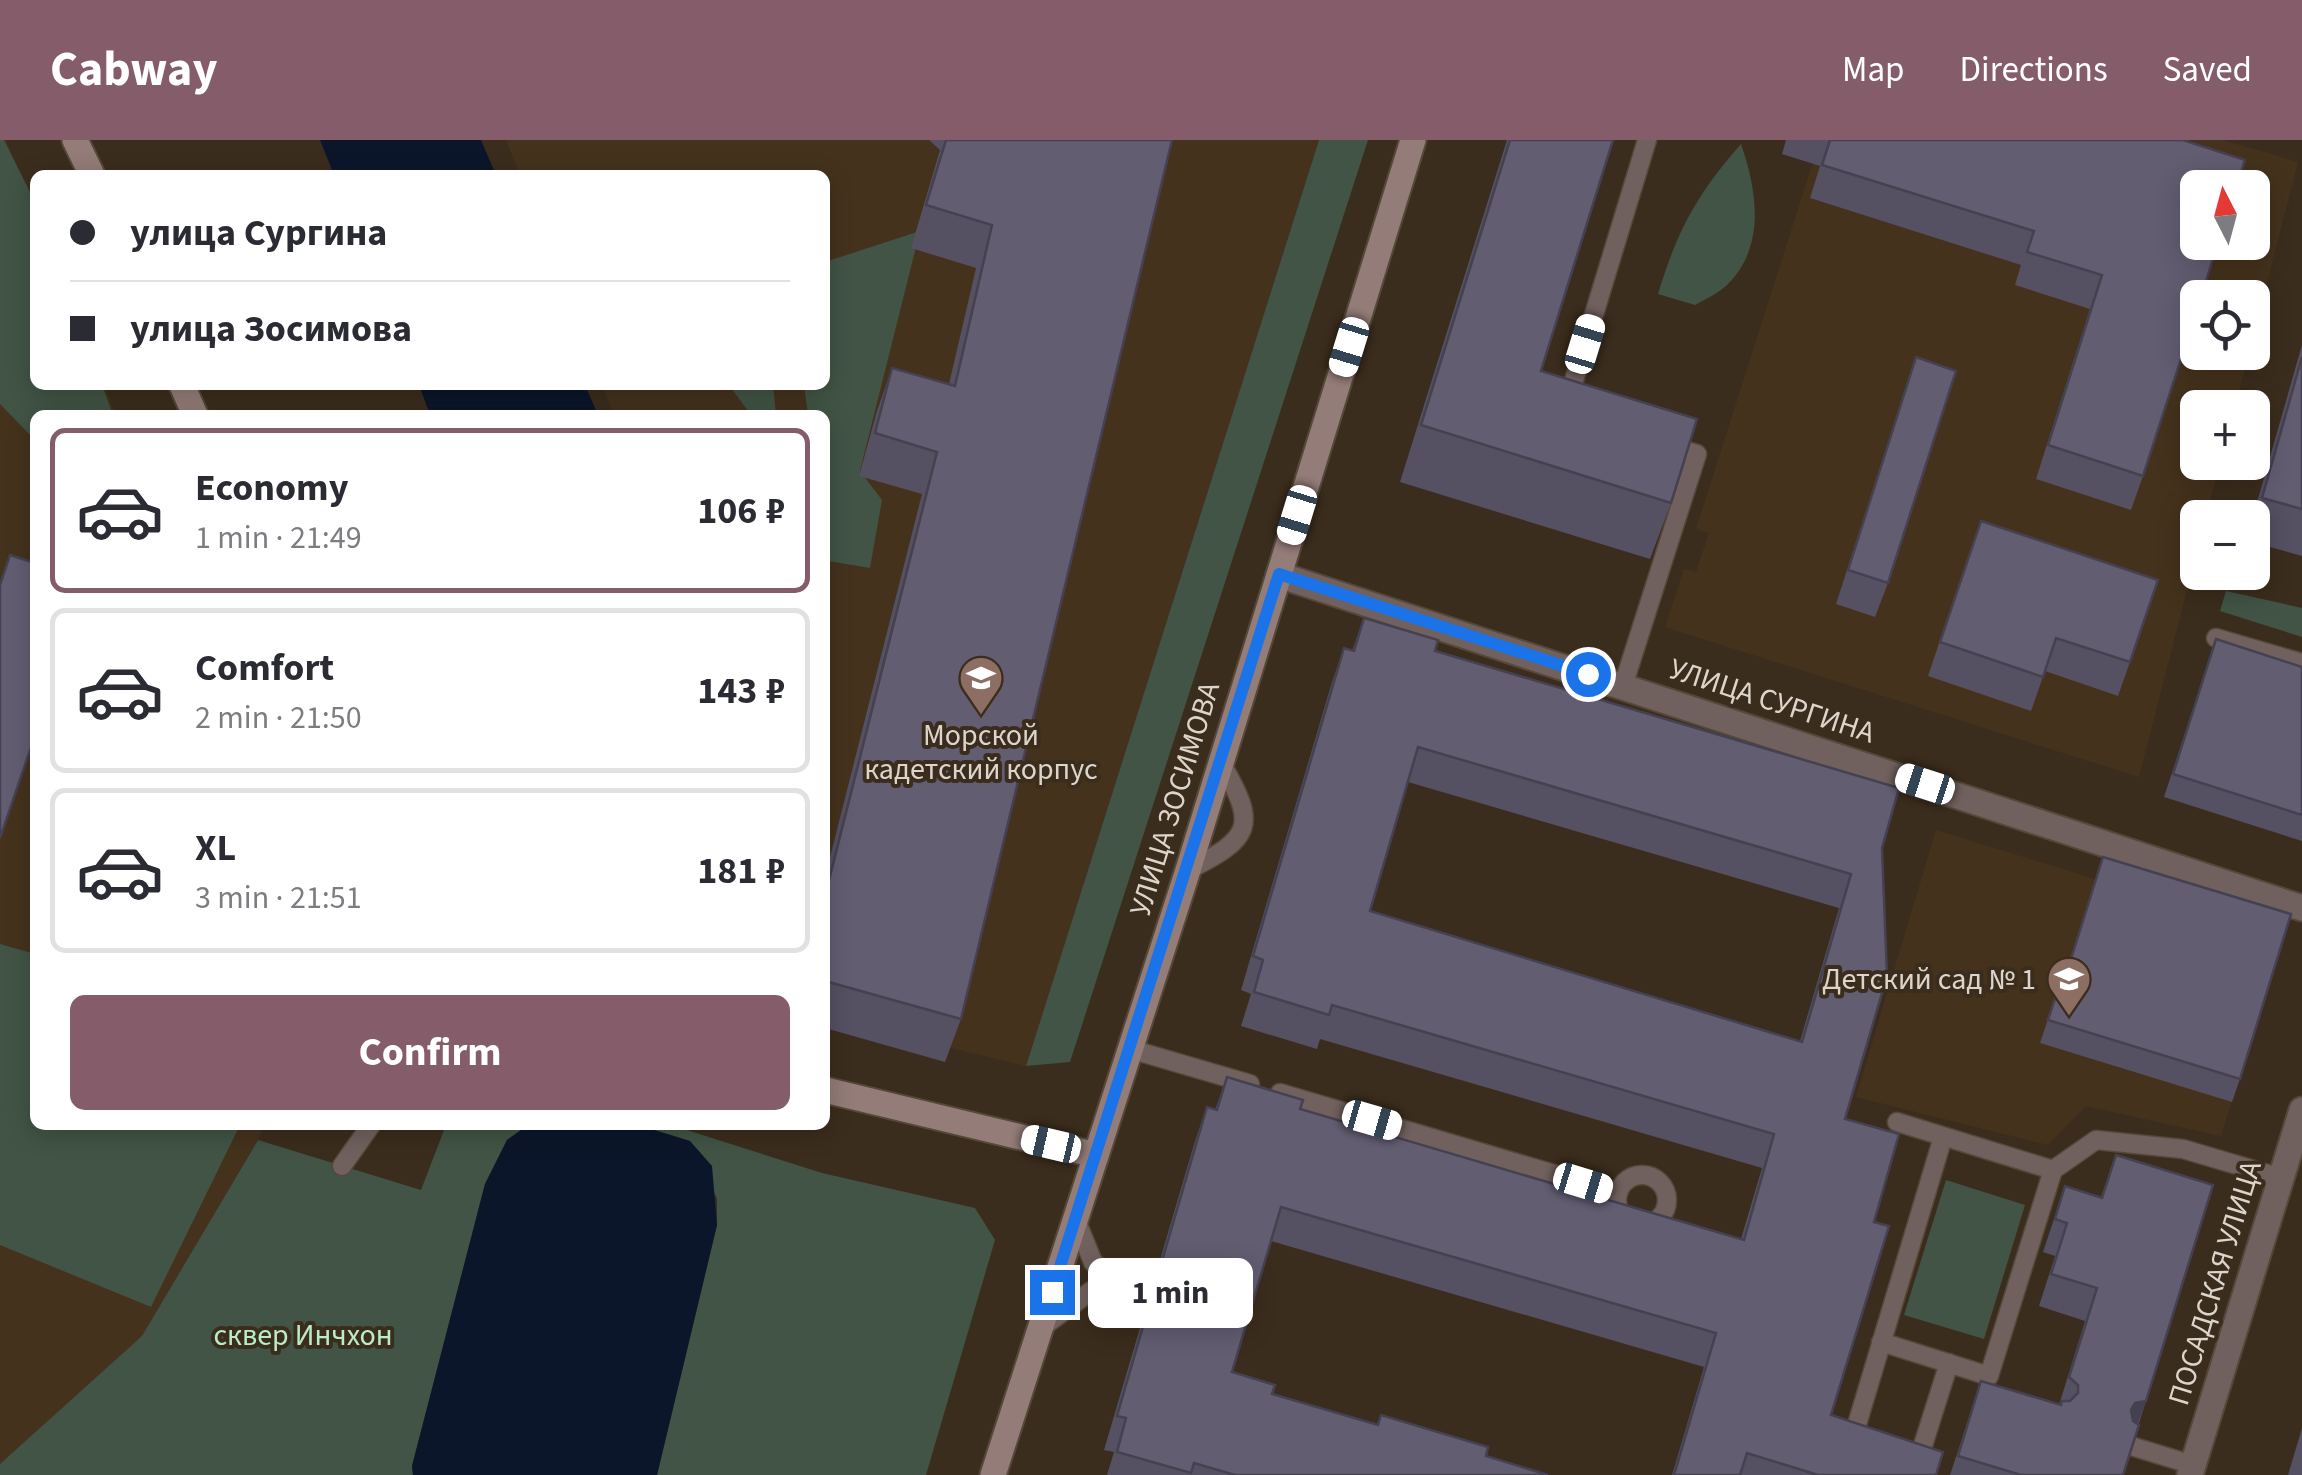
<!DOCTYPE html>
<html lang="en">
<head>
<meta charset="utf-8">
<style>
  body { margin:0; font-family:"Source Sans 3",sans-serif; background:#f2f2f3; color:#2b2b33; height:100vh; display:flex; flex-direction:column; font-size:38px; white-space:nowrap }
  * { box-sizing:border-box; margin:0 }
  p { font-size:32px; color:#7c7c81 }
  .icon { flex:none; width:55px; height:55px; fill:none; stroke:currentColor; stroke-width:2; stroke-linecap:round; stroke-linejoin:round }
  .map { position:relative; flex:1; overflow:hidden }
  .sheet { position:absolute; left:30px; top:270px; width:800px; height:720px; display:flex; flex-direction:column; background:#fff; border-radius:15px; box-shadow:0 5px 25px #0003 }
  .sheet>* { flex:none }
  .hud { position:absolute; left:30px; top:30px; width:800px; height:220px; border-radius:15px; box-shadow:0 5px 25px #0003; display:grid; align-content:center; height:220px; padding:0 40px; background:#fff }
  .needle { width:65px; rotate:354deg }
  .controls { position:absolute; left:2180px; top:30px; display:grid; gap:20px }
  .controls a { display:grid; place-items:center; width:90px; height:90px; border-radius:15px; background:#fff; box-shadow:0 5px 25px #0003; font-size:50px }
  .end { position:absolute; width:45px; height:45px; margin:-22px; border:12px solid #1a73e8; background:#fff; box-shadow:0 0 0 5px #fff }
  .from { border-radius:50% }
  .bubble { position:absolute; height:70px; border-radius:15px; background:#fff; box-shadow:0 5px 25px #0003; font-size:32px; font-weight:700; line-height:70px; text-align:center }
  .car { position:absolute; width:30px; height:60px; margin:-30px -15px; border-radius:12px; box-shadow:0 0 8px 2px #0007; background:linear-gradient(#fff 24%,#345 0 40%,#fff 0 76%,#345 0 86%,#fff 0) }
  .hud b { display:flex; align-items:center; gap:35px; height:95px; font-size:38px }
  .hud b+b { border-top:2px solid #e1e1e2 }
  .hud i { width:25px; height:25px; background:#2b2b33 }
  ul { padding:18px 0 0; list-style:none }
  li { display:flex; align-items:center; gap:30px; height:165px; margin:0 20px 15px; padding:0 20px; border:5px solid #e1e1e2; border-radius:15px }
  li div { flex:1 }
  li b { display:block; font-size:38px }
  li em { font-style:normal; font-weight:700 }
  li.active { border-color:#855d6a }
  li>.icon { width:90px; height:90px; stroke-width:1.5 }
  .action { display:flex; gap:20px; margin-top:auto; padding:20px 40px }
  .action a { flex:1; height:115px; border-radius:15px; background:#855d6a; color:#fff; font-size:40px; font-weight:700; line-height:115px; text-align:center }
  header { display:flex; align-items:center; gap:60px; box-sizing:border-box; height:140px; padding:0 50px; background:#855d6a; color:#fff }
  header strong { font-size:48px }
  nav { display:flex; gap:55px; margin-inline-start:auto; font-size:35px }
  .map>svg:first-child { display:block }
  .built { fill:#44321c; fill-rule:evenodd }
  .green { fill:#415445 }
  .water { fill:#0c162b }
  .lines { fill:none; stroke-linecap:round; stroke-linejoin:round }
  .lane-casing { stroke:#554839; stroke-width:21 }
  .street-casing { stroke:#554839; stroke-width:29 }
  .secondary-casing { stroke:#554839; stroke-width:29 }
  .lane { stroke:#70615e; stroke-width:18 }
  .street { stroke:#70615e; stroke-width:25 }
  .secondary { stroke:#947c78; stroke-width:25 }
  .wall { fill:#555062; fill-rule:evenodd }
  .shaded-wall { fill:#454150 }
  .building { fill:#635d72; stroke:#454150; stroke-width:2.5; fill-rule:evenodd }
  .route { stroke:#1a73e8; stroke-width:12 }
  .labels { text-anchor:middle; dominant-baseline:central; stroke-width:8; stroke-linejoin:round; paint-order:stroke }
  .street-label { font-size:30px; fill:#ddd5cb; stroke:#3b2d1d }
  .poi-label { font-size:30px; fill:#ddd5cb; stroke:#3b2d1d }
  .park-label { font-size:30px; fill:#b9edc6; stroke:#3b2d1d }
</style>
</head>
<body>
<header>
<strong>Cabway</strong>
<nav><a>Map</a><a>Directions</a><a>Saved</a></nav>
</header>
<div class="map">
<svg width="2302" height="1335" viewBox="0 0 2302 1335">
  <rect width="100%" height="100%" fill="#3b2d1d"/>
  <g class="built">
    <path d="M0,0h6l29,72v173h69l12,30h-81v710h229l-6,15 -116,197 -142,127z"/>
    <path d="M506,0h813l-293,926 -201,-48v-603h-211l-12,-30h223v-210h-305z"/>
    <path d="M1820,0h403l75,22 -45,176 -1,-40h-54v54l51,1 -14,54 -37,1v54l22,1 -14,54 -8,1 -1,33 -58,226 -474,-150 19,-58 12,3 13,-39 -13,-4zM2198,48h54v54h-54z"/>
    <path d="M1936,690l347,107 -62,199 -135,-30 -38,39 -192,-48z"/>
  </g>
  <g class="green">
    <path d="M0,0h4l31,62v183h67l11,30h-78v25l-35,-36z"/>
    <path d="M1319,0h49l-298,922 -44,4z"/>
    <path d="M1741,4c16,46 25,102 -13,140 -9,9 -22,15 -33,21l-37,-11c19,-63 39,-100 83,-150z"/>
    <path d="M920,91l-60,240 22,29 -12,68 -42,-7 -3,-23v-123h-17l-4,-30h21v-123z"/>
    <path d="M729,245h44l3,30h-25z"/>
    <path d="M2226,451l76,17v29l-82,-26z"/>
    <path d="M0,804l35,10v171h205l-89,182 -151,-62z"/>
    <path d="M446,985h82l-21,15 -22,44 -73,282 1,9h-413v-11l142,-128 116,-196 163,50z"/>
    <path d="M638,985h33l151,48 153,35 20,32 -69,235h-269l60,-250v-26l-27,-58z"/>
    <path d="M1946,1040l79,25 -41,134 -80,-24z"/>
  </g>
  <g class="water">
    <path d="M320,0h161l15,35h-162z"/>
    <path d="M419,245h166l13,30h-168z"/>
    <path d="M528,985h110l52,16 22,25 5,59 -60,250h-244l-1,-9 73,-282 22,-44z"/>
  </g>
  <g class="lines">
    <defs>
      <g id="lane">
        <path d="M1568,260l79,-260"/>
        <path d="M2216,498l86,25"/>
        <path d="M1623,546l74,-232 -30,-9"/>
        <path d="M1188,730c64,-32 70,-44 33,-107"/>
        <path d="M1130,909l120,35"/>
        <path d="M1280,953l338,100"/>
        <path d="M1897,982l156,48 43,-30 87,9 98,29"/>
        <path d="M342,1026l29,-41"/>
        <circle cx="1642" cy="1060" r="25"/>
        <path d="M1041,1188l50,-37 27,-6 -25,-23 -17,-42"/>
        <path d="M1881,1202l108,34 64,-206"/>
        <path d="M1852,1301l91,-304"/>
        <path d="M2131,1306l62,19"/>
        <path d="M1915,1320l3,1 31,-98"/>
      </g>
      <g id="street">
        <path d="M1279,435l1023,333"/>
        <path d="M2190,1335l112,-365"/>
      </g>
      <g id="secondary">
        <path d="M75,0l17,35"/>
        <path d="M182,245l13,30"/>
        <path d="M825,950l271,65"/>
        <path d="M993,1335l195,-605 225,-730"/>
      </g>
    </defs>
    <use href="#lane" class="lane-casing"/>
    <use href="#street" class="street-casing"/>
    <use href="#secondary" class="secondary-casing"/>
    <use href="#lane" class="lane"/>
    <use href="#street" class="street"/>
    <use href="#secondary" class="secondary"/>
  </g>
  <g class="wall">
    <path d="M929,0h243l-211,879 -16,43 -120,-34v-151l97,-383 -63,-18 18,-65 15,-43 57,16 27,-116 -65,-20 29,-98z"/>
    <path d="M1507,0h106l-72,231 130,132 -21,56 -250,-77z"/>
    <path d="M1786,0h397l-40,336 -12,34 -95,-31 54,-170 -75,-24 6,-20 -211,-67 10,-32 -38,-12z"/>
    <path d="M2302,205v211l-50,-14v-22z"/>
    <path d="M1916,217l-28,226 -13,34 -39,-13z"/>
    <path d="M1969,414l161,108 -12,34 -73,-25 -14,40 -103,-35z"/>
    <path d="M1364,478l518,230 -37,271 29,103 -43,193 105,60h-264l32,-108 -433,-126 -39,131 40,22 105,31 4,-10 105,41 62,19h-441l7,-23 -10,-2 91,-309 12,-34 8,3 12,-33 73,32 441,130 21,-71 -442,-129 -3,10 -76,-23 10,-32 -10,-4 91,-308 12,-34 8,3zM1408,642l431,126 -39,133 -430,-130z"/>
    <path d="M2216,499l86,28v174l-138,-44z"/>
    <path d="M2103,717l137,222 -8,23 -192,-59 23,-69 2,1z"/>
    <path d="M2116,1015l30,246 -23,74h-173l31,-94 78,24 26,-84 -46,-15 16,-50 -12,-4 22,-66 36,11z"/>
    <path d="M2302,1288v47h-14z"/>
  </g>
  <path class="shaded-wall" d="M2146,1261l-12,33 -3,-24 4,-7z"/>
  <g class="building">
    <path d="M946,0h226l-211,879 -136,-38v-85l112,-444 -62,-19 17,-65 63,18 37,-161 -66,-20z"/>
    <path d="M1510,0h103l-72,231 156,48 -26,84 -250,-78z"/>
    <path d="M1830,0h353l62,20 -9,28h-38v54h20l-17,56h-3v9l-55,169 -95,-31 54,-170 -75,-23 7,-21 -212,-66z"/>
    <path d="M1916,217l40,14 -68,212 -40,-13z"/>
    <path d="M2302,217v152l-40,-11z"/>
    <path d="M1981,381l177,59 -28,82 -74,-24 -13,39 -103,-35z"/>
    <path d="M10,415l25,8v173l-35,102v-253z"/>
    <path d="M1364,478l74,22 -3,11 464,137 -17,60 5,128 -42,143 54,15 -25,88 15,4 -58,189 112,37 -7,23h-118l-71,-22 -7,22h-66l42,-142 -435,-126 -49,165 43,13 -3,9 106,31 3,-10 107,32 -2,9 62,19h-313l-41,-12 -3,10 -74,-21 9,-34 -9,-2 45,-155 45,-154 10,3 10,-33 76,23 -3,9 444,131 30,-106 -442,-129 -3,10 -75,-23 9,-32 -10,-4 91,-308 10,3zM1418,607l433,127 -49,168 -432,-131z"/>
    <path d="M2216,499l86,28v148l-129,-41z"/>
    <path d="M2103,717l188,57 -51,165 -192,-59 15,-46 3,1z"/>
    <path d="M2116,1015l97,30 -67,216 -11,2 -4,7 2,11 6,4 -16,50h-102l-63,-19 23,-75 80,24 1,-4h8l8,-8v-8l-9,-8 28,-89 -46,-14 16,-51 -12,-4 10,-33 37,12z"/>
  </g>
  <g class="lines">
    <path class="route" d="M1052,1152l227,-718 309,100"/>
  </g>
  <defs>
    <symbol id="school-pin" viewBox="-11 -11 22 30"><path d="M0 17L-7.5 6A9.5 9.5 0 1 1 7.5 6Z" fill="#8d6e63" stroke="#3b2d1d"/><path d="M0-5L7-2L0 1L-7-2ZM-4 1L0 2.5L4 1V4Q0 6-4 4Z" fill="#fff"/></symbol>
  </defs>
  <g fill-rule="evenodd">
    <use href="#school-pin" x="956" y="513" width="50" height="68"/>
    <use href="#school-pin" x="2044" y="814" width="50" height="68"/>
  </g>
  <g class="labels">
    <g class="street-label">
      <text transform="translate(1772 561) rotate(18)">УЛИЦА СУРГИНА</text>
      <text transform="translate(1175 659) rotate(-73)">УЛИЦА ЗОСИМОВА</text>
      <text transform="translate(2215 1143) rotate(-73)">ПОСАДСКАЯ УЛИЦА</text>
    </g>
    <g class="poi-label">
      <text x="981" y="595">Морской<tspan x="981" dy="34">кадетский корпус</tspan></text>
      <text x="2036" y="839" text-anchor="end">Детский сад № 1</text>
    </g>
    <g class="park-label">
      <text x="303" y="1195">сквер Инчхон</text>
    </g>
  </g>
</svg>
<div class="controls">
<a><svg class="needle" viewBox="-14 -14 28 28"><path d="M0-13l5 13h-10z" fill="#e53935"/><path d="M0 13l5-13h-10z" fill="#7c7c81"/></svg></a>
<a><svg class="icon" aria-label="locate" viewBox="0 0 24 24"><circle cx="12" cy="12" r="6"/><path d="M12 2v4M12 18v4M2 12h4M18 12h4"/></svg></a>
<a>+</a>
<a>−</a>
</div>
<i class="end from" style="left:1588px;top:534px"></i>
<i class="end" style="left:1052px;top:1152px"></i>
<div class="bubble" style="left:1088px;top:1118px;width:165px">1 min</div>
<i class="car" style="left:1585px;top:204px;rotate:17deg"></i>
<i class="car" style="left:1349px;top:207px;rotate:197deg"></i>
<i class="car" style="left:1297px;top:375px;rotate:197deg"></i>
<i class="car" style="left:1925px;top:644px;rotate:288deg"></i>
<i class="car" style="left:1372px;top:980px;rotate:106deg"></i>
<i class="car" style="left:1051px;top:1004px;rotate:283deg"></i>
<i class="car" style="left:1583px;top:1043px;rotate:107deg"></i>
<div class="hud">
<b><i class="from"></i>улица Сургина</b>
<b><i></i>улица Зосимова</b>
</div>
<section class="sheet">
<ul>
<li class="active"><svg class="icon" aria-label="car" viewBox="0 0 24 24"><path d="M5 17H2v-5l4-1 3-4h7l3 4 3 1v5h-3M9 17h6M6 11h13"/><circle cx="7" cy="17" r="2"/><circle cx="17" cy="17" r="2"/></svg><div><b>Economy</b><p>1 min · 21:49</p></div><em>106 ₽</em></li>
<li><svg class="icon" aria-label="car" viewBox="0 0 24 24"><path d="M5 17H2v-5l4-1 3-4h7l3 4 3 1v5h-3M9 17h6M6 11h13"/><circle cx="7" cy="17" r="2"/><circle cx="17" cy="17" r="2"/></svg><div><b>Comfort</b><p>2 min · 21:50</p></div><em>143 ₽</em></li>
<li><svg class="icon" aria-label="car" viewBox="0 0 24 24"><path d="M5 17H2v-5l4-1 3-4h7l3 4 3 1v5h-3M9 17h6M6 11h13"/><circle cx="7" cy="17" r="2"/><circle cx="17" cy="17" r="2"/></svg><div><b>XL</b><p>3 min · 21:51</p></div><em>181 ₽</em></li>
</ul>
<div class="action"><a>Confirm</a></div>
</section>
</div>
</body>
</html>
